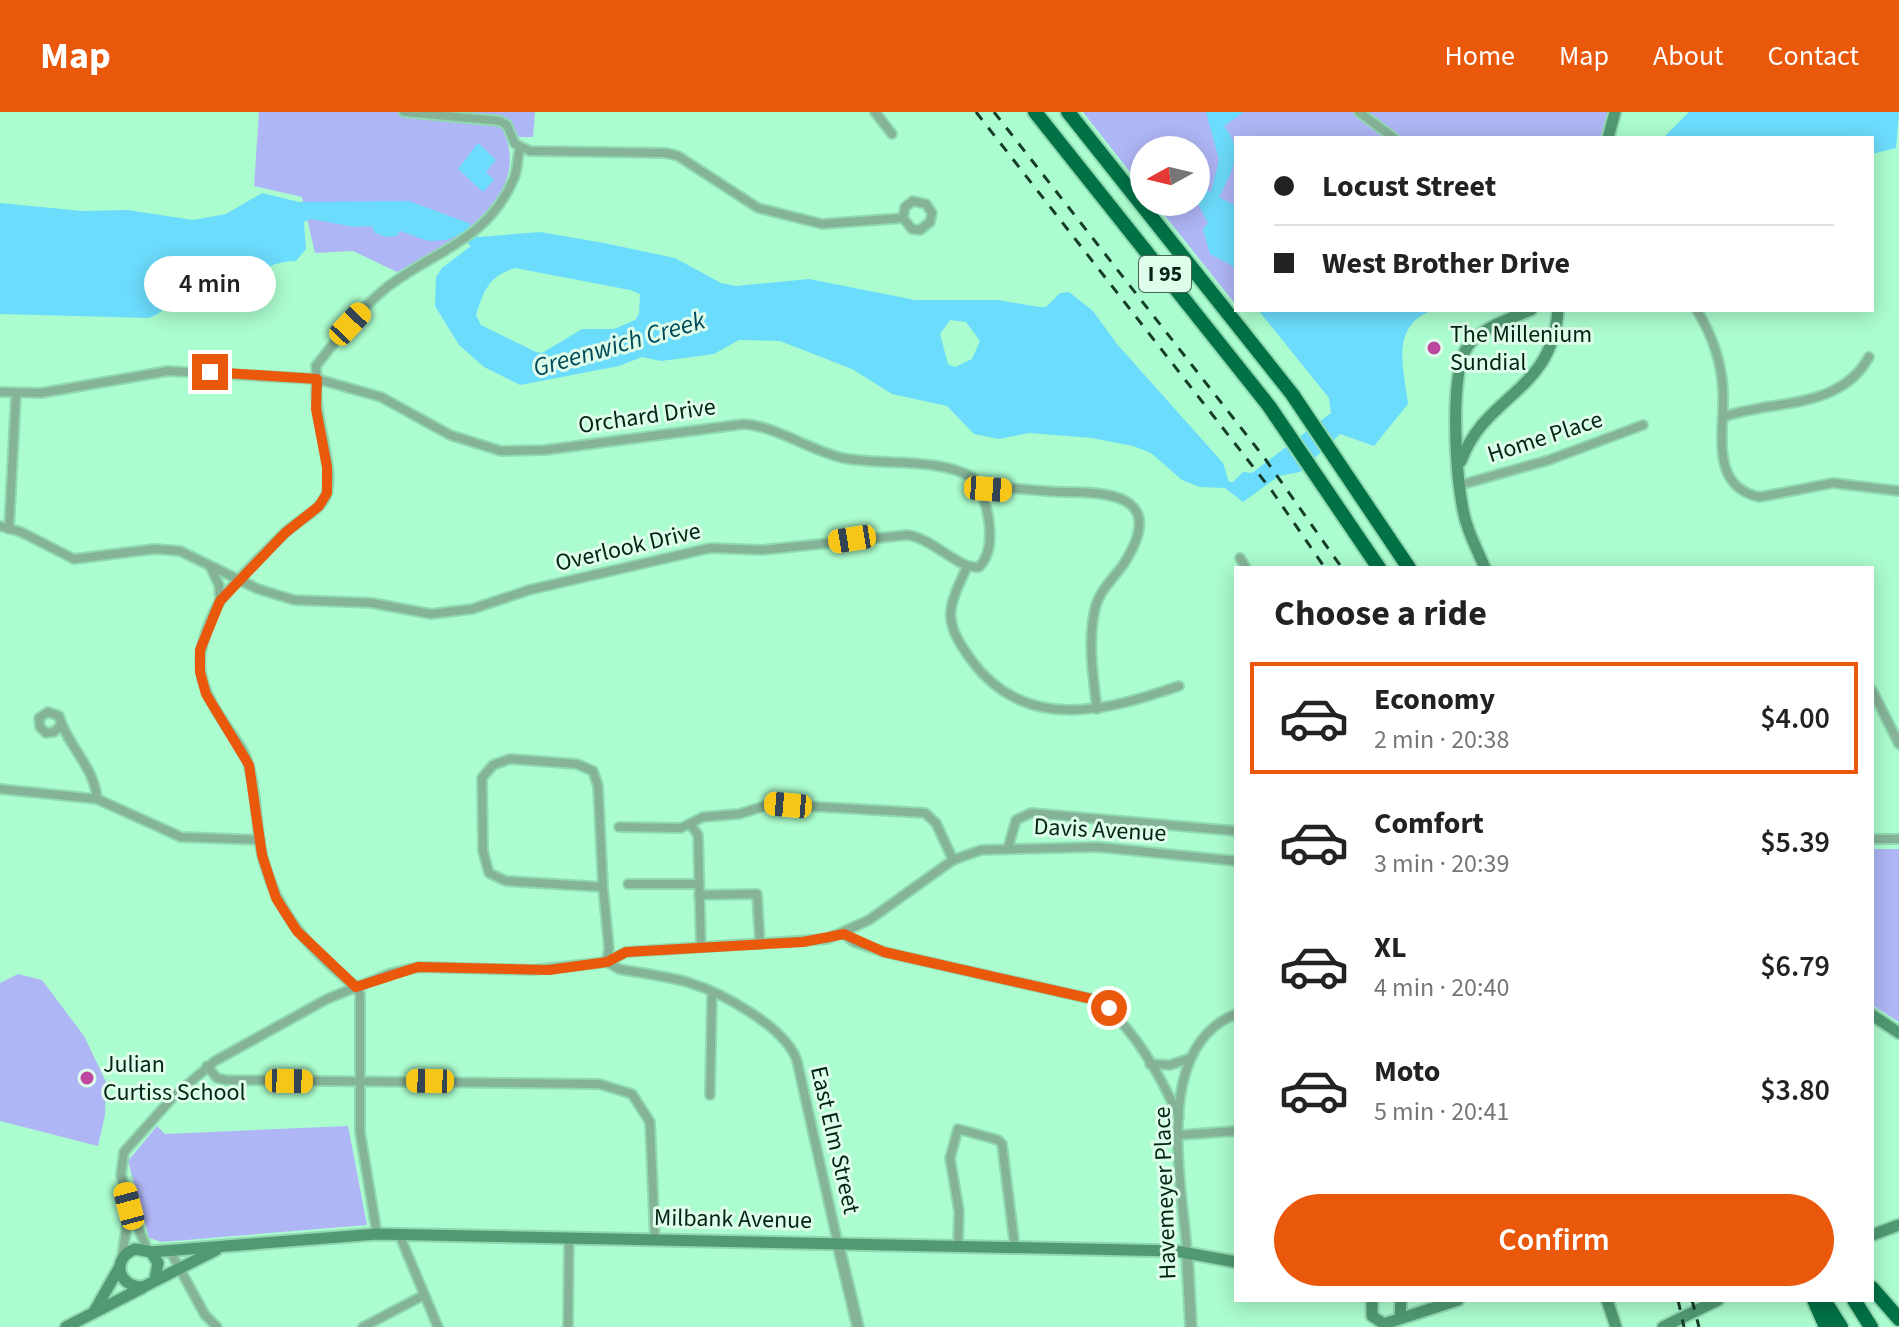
<!DOCTYPE html>
<html lang="en">
<head>
<meta charset="utf-8">
<style>
  body { margin:0; font-family:"Source Sans 3",sans-serif; background:#f6f6f6; color:#222; height:100vh; display:flex; flex-direction:column; font-size:30px; white-space:nowrap }
  * { box-sizing:border-box; margin:0 }
  p { font-size:26px; color:#767676 }
  .icon { flex:none; width:44px; height:44px; fill:none; stroke:currentColor; stroke-width:2; stroke-linecap:round; stroke-linejoin:round }
  .map { position:relative; flex:1; overflow:hidden }
  .side { position:absolute; left:1234px; top:454px; width:640px; height:736px; display:flex; flex-direction:column; background:#fff; border-radius:0px; box-shadow:0 4px 20px #0003 }
  .side>* { flex:none }
  .hud { position:absolute; left:1234px; top:24px; width:640px; height:176px; border-radius:0px; box-shadow:0 4px 20px #0003; display:grid; align-content:center; height:176px; padding:0 40px; background:#fff }
  .needle { width:52px; rotate:262deg }
  .tools { position:absolute; left:1130px; top:24px; display:grid; gap:16px }
  .tools a { display:grid; place-items:center; width:80px; height:80px; border-radius:50%; background:#fff; box-shadow:0 4px 20px #0003; font-size:40px }
  .end { position:absolute; width:36px; height:36px; margin:-18px; border:10px solid #ea580c; background:#fff; box-shadow:0 0 0 4px #fff }
  .from { border-radius:50% }
  .bubble { position:absolute; height:56px; border-radius:28px; background:#fff; box-shadow:0 4px 20px #0003; font-size:26px; font-weight:600; line-height:56px; text-align:center }
  .car { position:absolute; width:24px; height:48px; margin:-24px -12px; border-radius:10px; box-shadow:0 0 6px 2px #0007; background:linear-gradient(#f5c518 24%,#345 0 40%,#f5c518 0 76%,#345 0 86%,#f5c518 0) }
  .hud b { display:flex; align-items:center; gap:28px; height:76px; font-size:30px }
  .hud b+b { border-top:2px solid #e0e0e0 }
  .hud i { width:20px; height:20px; background:#222 }
  ul { padding:0; list-style:none }
  li { display:flex; align-items:center; gap:24px; height:112px; margin:0 16px 12px; padding:0 24px; border:4px solid transparent; border-radius:0px }
  li div { flex:1 }
  li b { display:block; font-size:30px }
  li em { font-style:normal; font-weight:600 }
  li.active { border-color:#ea580c }
  li>.icon { width:72px; height:72px; stroke-width:1.5 }
  h2 { padding:0 40px; font-size:36px; line-height:96px }
  .cta { display:flex; gap:16px; margin-top:auto; padding:16px 40px }
  .cta a { flex:1; height:92px; border-radius:48px; background:#ea580c; color:#fff; font-size:32px; font-weight:600; line-height:92px; text-align:center }
  header { display:flex; align-items:center; gap:48px; box-sizing:border-box; height:112px; padding:0 40px; background:#ea580c; color:#fff }
  header strong { font-size:38px }
  nav { display:flex; gap:44px; margin-inline-start:auto; font-size:28px }
  .map>svg:first-child { display:block }
  .green { fill:#afb6f6 }
  .water { fill:#6cdcfc; fill-rule:evenodd }
  .lines { fill:none; stroke-linecap:round; stroke-linejoin:round }
  .minor-casing { stroke:#90d9b0; stroke-width:12 }
  .tertiary-casing { stroke:#90d9b0; stroke-width:14 }
  .secondary-casing { stroke:#90d9b0; stroke-width:15 }
  .motorway-casing { stroke:#90d9b0; stroke-width:18 }
  .minor { stroke:#85b398; stroke-width:8 }
  .tertiary { stroke:#85b398; stroke-width:10 }
  .secondary { stroke:#509972; stroke-width:11 }
  .motorway { stroke:#017146; stroke-width:14 }
  .rail { stroke:#163d2a; stroke-width:3; stroke-dasharray:10 10; stroke-linecap:butt }
  .route { stroke:#ea580c; stroke-width:10 }
  .poi-dot { fill:#bd479f; stroke:#defdea; stroke-width:3 }
  .labels { text-anchor:middle; dominant-baseline:central; stroke-width:6; stroke-linejoin:round; paint-order:stroke }
  .shield { fill:#defdea; stroke:#446554; stroke-width:2 }
  .shield-label { font-size:22px; font-weight:bold; fill:#022414 }
  .poi-label { font-size:24px; fill:#022414; stroke:#defdea; text-anchor:start }
  .street-label { font-size:24px; fill:#022414; stroke:#defdea }
  .water-label { font-size:26px; font-style:italic; fill:#014a5a; stroke:#defdea }
</style>
</head>
<body>
<header>
<strong>Map</strong>
<nav><a>Home</a><a>Map</a><a>About</a><a>Contact</a></nav>
</header>
<div class="map">
<svg width="1899" height="1215" viewBox="0 0 1899 1215">
  <rect width="100%" height="100%" fill="#abfcce"/>
  <g class="green">
    <path d="M259,0h276l-2,25h-27c23,67 -62,110 -109,135l-44,-21 -38,2 -13,-56 -48,-11z"/>
    <path d="M1083,0h528l-9,26h-366v167l-82,-103h42v-52h-52v40z"/>
    <path d="M1872,737h27v173l-27,-17z"/>
    <path d="M18,862l24,6 42,56 22,46 -1,33 -7,31 -98,-25v-138z"/>
    <path d="M157,1014l8,8 183,-8 19,99 -205,17 -13,-4 -21,-77z"/>
  </g>
  <g class="water">
    <path d="M1206,0h38l-20,14c21,26 8,45 -5,71l17,9v74l-3,-14 -23,-12 -7,-25 5,-6 -11,-21 -25,2 24,-2v-7l8,-6 7,3 8,-32z"/>
    <path d="M1689,0h210l-3,36 -24,6v-16h-209z"/>
    <path d="M478,31l18,17 -10,12 8,8 -11,12 -25,-23z"/>
    <path d="M262,81l37,9 110,-1 62,23 -2,2 9,11 62,-5 64,11 71,15 46,25 15,3 73,-7 106,21h83l41,7h7l14,-14 9,-1 24,19 24,33 106,119 6,19h4l10,-10 9,1 79,-60 -2,-15 -71,-88h175c-44,16 -29,59 -25,94l-34,42 -34,-12 -40,38 -21,4 -36,26 -18,-14 -25,-1 -18,-7 -31,-27 -18,-7 -41,-8 -63,-5 -30,6 -25,-5 -27,-28 -55,-12 -40,-25 -72,-28 -41,-1 -25,14 -53,7 -19,-4 -23,9 -99,19 -36,-18 -25,-22 -24,-39 1,-29 6,-9 29,-22 -13,-11 -11,5 -19,1 -28,-10 -3,5 -10,1 -12,-4 -3,-7 -18,1 -43,-8 -7,3 2,27 -10,12c-23,0 -37,12 -59,17 -16,4 -34,3 -49,11 -15,9 -22,23 -39,29l-149,-4v-111l82,8 46,-1 65,10 33,-6zM515,156l115,22 10,4 -1,20 -4,6 -21,9h-32l-40,24 -6,-1 -55,-27 -5,-10c8,-24 12,-39 39,-47zM950,208l16,2 14,19 -8,18 -17,8 -7,-3 -8,-30z"/>
  </g>
  <g class="lines">
    <defs>
      <g id="minor">
        <path d="M404,0l96,9 7,4 8,19 15,7 136,2 12,3 80,52 64,16 81,-6 9,11 8,1 10,-8 2,-9 -6,-9 -13,-3 -8,6 -2,11"/>
        <path d="M875,0l17,22"/>
        <path d="M1359,0l35,26"/>
        <path d="M1697,198c15,25 25,52 26,82 2,37 -15,95 37,105l73,-14 66,8"/>
        <path d="M0,280l41,1 127,-22 149,8 -1,-13c21,-27 43,-56 70,-78 47,-37 102,-47 128,-110 4,-9 3,-20 6,-30"/>
        <path d="M1723,305c50,-18 116,-6 146,-60"/>
        <path d="M1460,373l89,-25 94,-35"/>
        <path d="M980,378c26,-5 59,2 86,2 53,0 99,8 57,73 -10,14 -22,24 -27,40 -9,33 -3,71 1,104"/>
        <path d="M0,414l21,6 53,27 80,-10 26,2 78,38 36,11 78,3 59,11 41,-5 57,-19 181,-42 52,2 145,-15c26,3 52,35 72,32 20,-20 9,-70 -7,-90 -37,-20 -88,-11 -129,-19 -35,-8 -64,-31 -99,-34l-199,26 -44,1 -51,-16 -69,-38 -64,-18c-5,35 18,86 10,114 -6,18 -27,26 -39,37 -14,13 -63,61 -71,76 -24,48 -23,74 8,118 9,14 20,26 24,42 7,25 7,52 11,78 11,63 48,105 96,143"/>
        <path d="M9,417l7,-135"/>
        <path d="M1240,446l6,10"/>
        <path d="M210,454l9,19 1,13"/>
        <path d="M967,455c-20,43 -25,53 5,94 54,72 134,50 207,25"/>
        <path d="M1872,578l27,54"/>
        <path d="M59,615l-5,5 -8,1 -6,-6 -1,-9 9,-6 11,4c7,28 36,51 38,83"/>
        <path d="M510,647l67,5 16,7 5,15 5,101 -97,-6 -17,-8 -6,-22 -1,-73 11,-13z"/>
        <path d="M0,677l97,10 84,38 79,3"/>
        <path d="M691,713l7,10 3,112"/>
        <path d="M619,715l62,1 22,-11 36,-3 32,-10 154,9 11,10 17,37"/>
        <path d="M1872,727h27"/>
        <path d="M1008,736l8,-28 15,-7 205,18"/>
        <path d="M628,772h71"/>
        <path d="M603,775l6,61 -2,13"/>
        <path d="M699,783l58,-1 3,50"/>
        <path d="M844,822l10,8 30,10 208,47c38,19 70,80 87,118"/>
        <path d="M607,850l19,-10 201,-13 42,-19 84,-60 28,-10 117,-3 138,14"/>
        <path d="M356,875l4,7v138l17,102"/>
        <path d="M1150,952l20,1 18,-6"/>
        <path d="M207,954l10,12 9,2 373,4 33,10 18,28 5,118"/>
        <path d="M710,983l2,-102"/>
        <path d="M1180,1023l56,-4"/>
        <path d="M399,1122l39,93"/>
        <path d="M958,1135l1,-36 -9,-53 8,-29 40,11 4,4 13,104"/>
        <path d="M148,1139l-19,-45 -8,-31 3,-23 50,-56 41,-35 112,-62 64,-26 27,-6 115,3 74,-8 12,7c22,4 46,7 68,13 34,10 99,45 110,79l41,183"/>
        <path d="M170,1139l35,64 12,12"/>
        <path d="M1187,1140c-5,-70 -35,-205 49,-238"/>
        <path d="M122,1145l7,-46"/>
        <path d="M363,1215l61,-32"/>
        <path d="M568,1215l1,-89"/>
      </g>
      <g id="tertiary">
        <path d="M838,1132l20,83"/>
        <path d="M1187,1140l4,75"/>
      </g>
      <g id="secondary">
        <path d="M1608,26l7,-26"/>
        <path d="M1461,349c25,-68 91,-68 97,-151"/>
        <path d="M1485,456c-9,-21 -20,-41 -23,-64 -6,-32 -13,-132 6,-158 14,-19 42,-27 63,-36"/>
        <path d="M1872,903l27,18"/>
        <path d="M1872,1123l27,-10"/>
        <path d="M151,1140l226,-18 799,17 60,11"/>
        <path d="M155,1167l3,-16 -7,-11 -16,-3c-24,9 -18,38 8,38l73,-37"/>
        <path d="M1372,1188v16l12,8 74,-24"/>
        <path d="M1607,1188l9,27"/>
        <path d="M94,1200l25,-44"/>
        <path d="M1400,1205l1,-17"/>
        <path d="M66,1215l76,-39"/>
        <path d="M1663,1215l55,-27"/>
      </g>
      <g id="motorway">
        <path d="M1035,0l234,294 110,162"/>
        <path d="M1068,0l224,282 117,174"/>
        <path d="M1872,1176l27,31"/>
        <path d="M1814,1188l12,27"/>
        <path d="M1824,1188l17,27"/>
        <path d="M1854,1188l17,27"/>
      </g>
    </defs>
    <use href="#minor" class="minor-casing"/>
    <use href="#tertiary" class="tertiary-casing"/>
    <use href="#secondary" class="secondary-casing"/>
    <use href="#motorway" class="motorway-casing"/>
    <use href="#minor" class="minor"/>
    <use href="#tertiary" class="tertiary"/>
    <use href="#secondary" class="secondary"/>
    <use href="#motorway" class="motorway"/>
    <g class="rail">
      <path d="M976,0l296,379 53,77"/>
      <path d="M994,0l269,344 79,112"/>
      <path d="M1678,1188l6,27"/>
      <path d="M1692,1188l7,27"/>
    </g>
  </g>
  <g class="lines">
    <path class="route" d="M210,260l107,7 -1,30 11,58v26l-8,13 -34,27 -65,68 -20,49v22l6,22 43,71 13,90 14,43 21,33 59,56 62,-20 131,3 58,-8 19,-10 177,-10 41,-8 40,18 208,47 17,9"/>
  </g>
  <g class="poi-dot">
    <circle cx="1434" cy="236" r="8"/>
    <circle cx="87" cy="966" r="8"/>
  </g>
  <g class="labels">
    <rect class="shield" x="1139" y="144" width="52" height="36" rx="6"/>
    <g class="shield-label">
      <text x="1165" y="162">I 95</text>
    </g>
    <g class="poi-label">
      <text x="1450" y="222">The Millenium<tspan x="1450" dy="28">Sundial</tspan></text>
      <text x="103" y="952">Julian<tspan x="103" dy="28">Curtiss School</tspan></text>
    </g>
    <g class="street-label">
      <text transform="translate(647 304) rotate(-8)">Orchard Drive</text>
      <text transform="translate(1545 325) rotate(-18)">Home Place</text>
      <text transform="translate(628 435) rotate(-13)">Overlook Drive</text>
      <text transform="translate(1100 718) rotate(3)">Davis Avenue</text>
      <text transform="translate(835 1028) rotate(77)">East Elm Street</text>
      <text transform="translate(1165 1081) rotate(-92)">Havemeyer Place</text>
      <text transform="translate(733 1107) rotate(1)">Milbank Avenue</text>
    </g>
    <g class="water-label">
      <text transform="translate(619 232) rotate(-16)">Greenwich Creek</text>
    </g>
  </g>
</svg>
<div class="tools">
<a><svg class="needle" viewBox="-14 -14 28 28"><path d="M0-13l5 13h-10z" fill="#e53935"/><path d="M0 13l5-13h-10z" fill="#767676"/></svg></a>
</div>
<i class="end from" style="left:1109px;top:896px"></i>
<i class="end" style="left:210px;top:260px"></i>
<div class="bubble" style="left:144px;top:144px;width:132px">4 min</div>
<i class="car" style="left:350px;top:212px;rotate:43deg"></i>
<i class="car" style="left:988px;top:377px;rotate:94deg"></i>
<i class="car" style="left:852px;top:427px;rotate:261deg"></i>
<i class="car" style="left:788px;top:693px;rotate:275deg"></i>
<i class="car" style="left:289px;top:969px;rotate:91deg"></i>
<i class="car" style="left:430px;top:969px;rotate:271deg"></i>
<i class="car" style="left:129px;top:1094px;rotate:345deg"></i>
<div class="hud">
<b><i class="from"></i>Locust Street</b>
<b><i></i>West Brother Drive</b>
</div>
<section class="side">
<h2>Choose a ride</h2>
<ul>
<li class="active"><svg class="icon" aria-label="car" viewBox="0 0 24 24"><path d="M5 17H2v-5l4-1 3-4h7l3 4 3 1v5h-3M9 17h6M6 11h13"/><circle cx="7" cy="17" r="2"/><circle cx="17" cy="17" r="2"/></svg><div><b>Economy</b><p>2 min · 20:38</p></div><em>$4.00</em></li>
<li><svg class="icon" aria-label="car" viewBox="0 0 24 24"><path d="M5 17H2v-5l4-1 3-4h7l3 4 3 1v5h-3M9 17h6M6 11h13"/><circle cx="7" cy="17" r="2"/><circle cx="17" cy="17" r="2"/></svg><div><b>Comfort</b><p>3 min · 20:39</p></div><em>$5.39</em></li>
<li><svg class="icon" aria-label="car" viewBox="0 0 24 24"><path d="M5 17H2v-5l4-1 3-4h7l3 4 3 1v5h-3M9 17h6M6 11h13"/><circle cx="7" cy="17" r="2"/><circle cx="17" cy="17" r="2"/></svg><div><b>XL</b><p>4 min · 20:40</p></div><em>$6.79</em></li>
<li><svg class="icon" aria-label="car" viewBox="0 0 24 24"><path d="M5 17H2v-5l4-1 3-4h7l3 4 3 1v5h-3M9 17h6M6 11h13"/><circle cx="7" cy="17" r="2"/><circle cx="17" cy="17" r="2"/></svg><div><b>Moto</b><p>5 min · 20:41</p></div><em>$3.80</em></li>
</ul>
<div class="cta"><a>Confirm</a></div>
</section>
</div>
</body>
</html>
